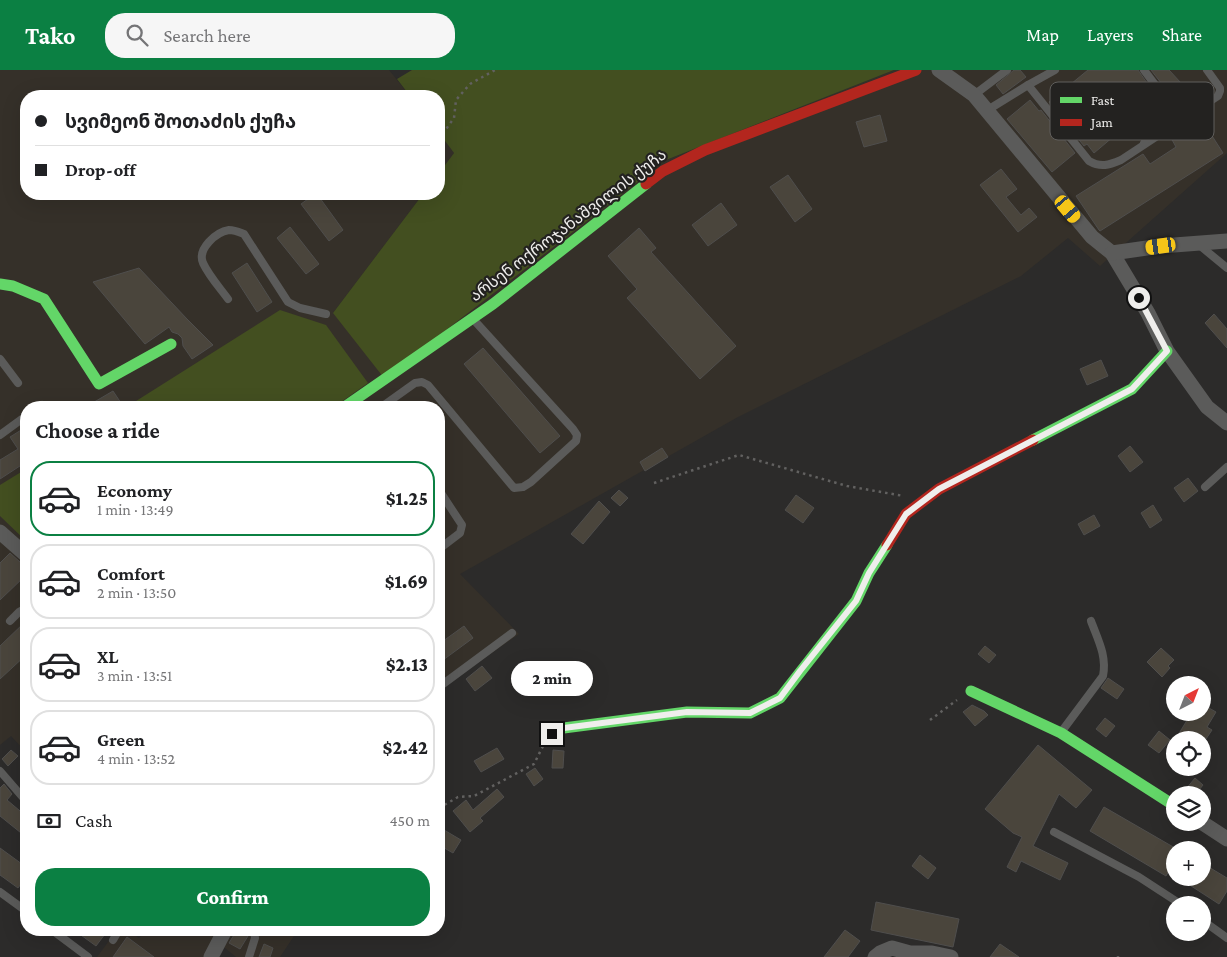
<!DOCTYPE html>
<html lang="en">
<head>
<meta charset="utf-8">
<style>
  body { margin:0; font-family:"Crimson Pro","Noto Sans Georgian",serif; background:#f6f6f6; color:#202124; height:100vh; display:flex; flex-direction:column; font-size:19px; white-space:nowrap }
  * { box-sizing:border-box; margin:0 }
  p { font-size:16px; color:#757577 }
  .icon { flex:none; width:28px; height:28px; fill:none; stroke:currentColor; stroke-width:2; stroke-linecap:round; stroke-linejoin:round }
  .map { position:relative; flex:1; overflow:hidden }
  .drawer { position:absolute; left:20px; top:331px; width:425px; height:535px; display:flex; flex-direction:column; background:#fff; border-radius:20px; box-shadow:0 5px 20px #0002 }
  .drawer>* { flex:none }
  .hud { position:absolute; left:20px; top:20px; width:425px; height:110px; border-radius:20px; box-shadow:0 5px 20px #0002; display:grid; align-content:center; height:110px; padding:0 15px; background:#fff }
  .needle { width:32px; rotate:42deg }
  .controls { position:absolute; left:1166px; top:606px; display:grid; gap:10px }
  .controls a { display:grid; place-items:center; width:45px; height:45px; border-radius:50%; background:#fff; box-shadow:0 5px 20px #0002; font-size:25px }
  .end { position:absolute; width:22px; height:22px; margin:-11px; border:6px solid #efeeec; background:#111; box-shadow:0 0 0 2px #111 }
  .from { border-radius:50% }
  .bubble { position:absolute; height:35px; border-radius:18px; background:#fff; box-shadow:0 5px 20px #0002; font-size:16px; font-weight:800; line-height:35px; text-align:center }
  .car { position:absolute; width:15px; height:30px; margin:-15px -8px; border-radius:6px; box-shadow:0 0 4px 1px #0007; background:linear-gradient(#f5c518 24%,#345 0 40%,#f5c518 0 76%,#345 0 86%,#f5c518 0) }
  .hud b { display:flex; align-items:center; gap:18px; height:48px; font-size:19px }
  .hud b+b { border-top:1px solid #e0e0e0 }
  .hud i { width:12px; height:12px; background:#202124 }
  ul { padding:0; list-style:none }
  li { display:flex; align-items:center; gap:15px; height:75px; margin:0 10px 8px; padding:0 5px; border:2px solid #e0e0e0; border-radius:20px }
  li div { flex:1 }
  li b { display:block; font-size:19px }
  li em { font-style:normal; font-weight:800 }
  li.current { border-color:#0b8043 }
  li>.icon { width:45px; height:45px; stroke-width:1.5 }
  h2 { padding:0 15px; font-size:22px; line-height:60px }
  .pay { display:flex; align-items:center; gap:12px; height:55px; padding:0 15px; font-size:19px }
  .pay p { margin-inline-start:auto }
  .button { display:flex; gap:10px; margin-top:auto; padding:10px 15px }
  .button a { flex:1; height:58px; border-radius:20px; background:#0b8043; color:#fff; font-size:20px; font-weight:800; line-height:58px; text-align:center }
  header { display:flex; align-items:center; gap:30px; box-sizing:border-box; height:70px; padding:0 25px; background:#0b8043; color:#fff }
  header strong { font-size:24px }
  nav { display:flex; gap:28px; margin-inline-start:auto; font-size:18px }
  .search { width:350px; height:45px; background:#f6f6f6; display:flex; align-items:center; gap:12px; box-sizing:border-box; padding:0 18px; border-radius:20px; color:#757577; font-size:19px }
  .map>svg:first-child { display:block }
  .built { fill:#353029 }
  .green { fill:#434f20 }
  .building { fill:#4a453c; stroke:#4f4e4d }
  .lines { fill:none; stroke-linecap:round; stroke-linejoin:round }
  .path { stroke:#626160; stroke-width:2.5; stroke-dasharray:2.5 4; stroke-linecap:butt }
  .lane { stroke:#5b5b5a; stroke-width:8 }
  .street { stroke:#5b5b5a; stroke-width:15 }
  .fast { stroke:#63d668; stroke-width:11 }
  .jam { stroke:#b3261e; stroke-width:11 }
  .route { stroke:#efeeec; stroke-width:6 }
  .labels { text-anchor:middle; dominant-baseline:central; stroke-width:4.5; stroke-linejoin:round; paint-order:stroke }
  .street-label { font-size:16px; fill:#efeeec; stroke:#232220 }
  .key { fill:#232220; stroke:#605f5d; stroke-width:1 }
  .key-label { font-size:14px; fill:#efeeec }
</style>
</head>
<body>
<header>
<strong>Tako</strong>
<div class="search"><svg class="icon" aria-label="search" viewBox="0 0 24 24"><circle cx="10" cy="10" r="6"/><path d="M15 15l6 6"/></svg>Search here</div>
<nav><a>Map</a><a>Layers</a><a>Share</a></nav>
</header>
<div class="map">
<svg width="1227" height="887" viewBox="0 0 1227 887">
  <rect width="100%" height="100%" fill="#2c2b2a"/>
  <g class="built">
    <path d="M0,0h389l21,26h-384v98h397l-90,119 333,-153 228,-90h333v83l-127,113 -32,-28 -47,38 -283,141 -278,157 59,60 -80,56v-282h-413v344l-15,-16 -11,9z"/>
    <path d="M439,63l15,20 -15,20z"/>
    <path d="M117,860h10l12,8 8,-8h151l-18,27h-44l-21,-17 -9,17h-109z"/>
  </g>
  <g class="green">
    <path d="M412,0h482l-228,90 -282,218 -51,-65 90,-119h16v-21l15,-20 -15,-20v-37h-29l-13,-17z"/>
    <path d="M280,240l46,15 42,58 -34,24 -209,1z"/>
    <path d="M26,399v72l-26,-25v-31z"/>
  </g>
  <g class="building">
    <path d="M1014,0h6l6,7 -23,17 -7,-9z"/>
    <path d="M1088,0h50l20,29 -64,54 -7,-9 -3,2 -35,-44z"/>
    <path d="M1151,0h18l24,26 -13,11z"/>
    <path d="M1030,30l9,11 2,-1 34,43 -23,19 -45,-53z"/>
    <path d="M880,45l7,26 -23,6 -8,-25z"/>
    <path d="M1200,47l23,36 -123,78 -1,-1 -23,-34 67,-42 7,10 26,-17 -6,-11z"/>
    <path d="M1001,99l16,20 -11,8 15,18 8,-7 8,9 -19,15 -38,-47z"/>
    <path d="M788,105l24,34 -17,13 -25,-35z"/>
    <path d="M315,124h2l26,36 -14,11 -28,-37z"/>
    <path d="M721,133l16,22 -29,21 -16,-21z"/>
    <path d="M290,157l29,37 -13,10 -29,-36z"/>
    <path d="M639,158l17,20 -5,4 85,94 -36,33 -73,-81 10,-9 -29,-33z"/>
    <path d="M247,193l25,39 -15,10 -25,-39z"/>
    <path d="M139,198l48,51 26,26 -21,14 -9,-13 -1,-8 -4,-4 -6,-2 -3,-5 -24,17 -52,-62z"/>
    <path d="M1214,244l13,15v19l-22,-25z"/>
    <path d="M483,278l77,88 -20,17 -76,-89z"/>
    <path d="M1101,290l7,16 -21,9 -7,-16z"/>
    <path d="M113,321l8,12 -7,5h-30z"/>
    <path d="M26,357v35l-26,17v-19l18,-11 -8,-12z"/>
    <path d="M1130,376l13,16 -13,10 -12,-16z"/>
    <path d="M662,378l6,9 -23,14 -5,-9z"/>
    <path d="M1188,408l10,13 -14,11 -10,-14z"/>
    <path d="M619,420l9,8 -8,8 -9,-8z"/>
    <path d="M796,425l18,13 -11,15 -18,-13z"/>
    <path d="M599,431l11,11 -27,32 -12,-10z"/>
    <path d="M1153,435l9,15 -12,8 -9,-15z"/>
    <path d="M1094,445l6,11 -16,9 -6,-11z"/>
    <path d="M10,483l10,9 6,2v11l-26,25v-37z"/>
    <path d="M26,551v34l-26,24v-33z"/>
    <path d="M464,556l9,12 -34,25v-19z"/>
    <path d="M985,576l11,9 -7,8 -11,-9z"/>
    <path d="M1161,578l13,12 -6,6 2,2 -8,9 -15,-15z"/>
    <path d="M482,596l10,12 -17,13 -9,-12z"/>
    <path d="M1108,608l16,11 -7,10 -16,-11z"/>
    <path d="M1202,634l14,8 -9,15 5,3 -6,9 -9,-5 -3,6h-19l17,-28h10z"/>
    <path d="M972,635l12,6 4,4 -13,11 -12,-14z"/>
    <path d="M1105,648l10,8 -9,11 -10,-8z"/>
    <path d="M1159,661l11,9 -11,13 -11,-8z"/>
    <path d="M1038,675l54,45 -16,18 -17,-14 -26,52 35,17 -8,17 -39,-19 -5,11 -9,-5 15,-30 -9,-4 -28,-24z"/>
    <path d="M497,678l7,11 -23,13 -7,-11z"/>
    <path d="M11,680l7,6 -10,10 -6,-7z"/>
    <path d="M553,680l11,1 -1,17h-11z"/>
    <path d="M535,698l8,11 -9,7 -8,-12z"/>
    <path d="M1195,708l8,7 -8,10h-14z"/>
    <path d="M4,714l8,10 -5,6 19,16v21l-26,-21v-28z"/>
    <path d="M497,719l7,8 -24,21 3,3 -13,11 -17,-21 13,-11 7,10z"/>
    <path d="M1104,737l71,41v13l-9,15 -76,-45z"/>
    <path d="M439,757l22,13 -8,13 -14,-8z"/>
    <path d="M0,778l26,19v10l-8,11 -18,-13z"/>
    <path d="M920,785l16,13 -8,11 -16,-13z"/>
    <path d="M1202,793l25,15v13l-8,13 -31,-20 4,-6h10z"/>
    <path d="M876,832l83,17 -6,28 -82,-17z"/>
    <path d="M74,860h34l-12,16z"/>
    <path d="M237,860h9l2,6 -8,13 -11,-6z"/>
    <path d="M845,860l15,11 -12,16h-24z"/>
    <path d="M127,867l27,20h-41z"/>
    <path d="M264,874l9,4 -3,9h-11z"/>
    <path d="M1000,874l19,13h-29z"/>
  </g>
  <g class="lines">
    <g class="path">
      <path d="M439,69l15,-21 2,-18 14,-16 25,-14"/>
      <path d="M654,413l85,-28 108,31 57,10"/>
      <path d="M930,650l27,-20"/>
      <path d="M439,738l19,-11 16,-1 60,-32 9,-18"/>
      <path d="M1118,887v-1"/>
    </g>
    <g class="lane">
      <path d="M1028,15l27,-15"/>
      <path d="M974,25l33,-25"/>
      <path d="M986,41l42,-26 61,76c12,7 20,4 32,-1l97,-64 2,-5v-3l-13,-18"/>
      <path d="M1144,73l23,-37 1,-4 -24,-32"/>
      <path d="M1198,174l29,24"/>
      <path d="M228,229c-8,-11 -19,-23 -25,-36 -6,-14 13,-31 26,-33 6,0 10,2 15,4l44,68 12,6 26,6"/>
      <path d="M0,289l18,24"/>
      <path d="M38,338l4,-3"/>
      <path d="M380,338l35,-25 7,-1 6,3 86,103 9,-1 8,-5 45,-41 1,-6 -4,-6 -100,-110"/>
      <path d="M0,365l26,-19"/>
      <path d="M1205,417l22,-20"/>
      <path d="M439,420l23,35 -2,8 -21,16"/>
      <path d="M10,551l9,-9 7,-4"/>
      <path d="M439,617l73,-54"/>
      <path d="M26,622v-1"/>
      <path d="M1062,661l41,-55c4,-20 -5,-36 -12,-55"/>
      <path d="M0,701l26,30"/>
      <path d="M1054,762l85,45 43,28"/>
      <path d="M0,822l26,19"/>
      <path d="M1202,850l25,18"/>
      <path d="M52,860l36,27"/>
      <path d="M113,870l6,-10"/>
      <path d="M249,887l6,-19 -1,-8"/>
    </g>
    <g class="street">
      <path d="M939,0l35,25 118,142 20,16 36,60 19,38 40,56 20,16"/>
      <path d="M1112,183l49,-7 66,-5"/>
      <path d="M0,462l26,23"/>
      <path d="M1201,752l26,17"/>
      <path d="M211,887l14,-27"/>
      <path d="M875,887l5,-4 12,-5 18,5h22l19,4"/>
    </g>
    <g class="fast">
      <path d="M0,214l13,2 31,13 55,85 72,-40"/>
      <path d="M343,338l150,-104 153,-120"/>
      <path d="M1033,370l99,-51 35,-38"/>
      <path d="M971,621l90,42 114,73"/>
      <path d="M552,664l4,-5 131,-17 63,1 30,-15 76,-97 13,-28 18,-28"/>
    </g>
    <g class="jam">
      <path d="M646,114l17,-13 42,-21 211,-80"/>
      <path d="M887,475l19,-31 33,-25 94,-49"/>
    </g>
  </g>
  <g class="lines">
    <path class="route" d="M552,664l4,-5 131,-17 63,1 30,-15 20,-27 56,-70 13,-28 37,-59 33,-25 193,-100 35,-38 -28,-53"/>
  </g>
  <g class="labels">
    <g class="street-label">
      <text transform="translate(568 155) rotate(-37)">არსენ ოქროჯანაშვილის ქუჩა</text>
    </g>
  </g>
  <rect x="1050" y="12" width="164" height="58" rx="8" class="key"/>
  <rect x="1060" y="27" width="22" height="6" fill="#63d668"/>
  <rect x="1060" y="49" width="22" height="7" fill="#b3261e"/>
  <g class="key-label">
    <text x="1091" y="35">Fast</text>
    <text x="1091" y="57">Jam</text>
  </g>
</svg>
<div class="controls">
<a><svg class="needle" viewBox="-14 -14 28 28"><path d="M0-13l5 13h-10z" fill="#e53935"/><path d="M0 13l5-13h-10z" fill="#757577"/></svg></a>
<a><svg class="icon" aria-label="locate" viewBox="0 0 24 24"><circle cx="12" cy="12" r="6"/><path d="M12 2v4M12 18v4M2 12h4M18 12h4"/></svg></a>
<a><svg class="icon" aria-label="layers" viewBox="0 0 24 24"><path d="M12 4l9 5-9 5-9-5zM3 14l9 5 9-5"/></svg></a>
<a>+</a>
<a>−</a>
</div>
<i class="end from" style="left:1139px;top:228px"></i>
<i class="end" style="left:552px;top:664px"></i>
<div class="bubble" style="left:511px;top:591px;width:82px">2 min</div>
<i class="car" style="left:1068px;top:139px;rotate:140deg"></i>
<i class="car" style="left:1161px;top:176px;rotate:262deg"></i>
<div class="hud">
<b><i class="from"></i>სვიმეონ შოთაძის ქუჩა</b>
<b><i></i>Drop-off</b>
</div>
<section class="drawer">
<h2>Choose a ride</h2>
<ul>
<li class="current"><svg class="icon" aria-label="car" viewBox="0 0 24 24"><path d="M5 17H2v-5l4-1 3-4h7l3 4 3 1v5h-3M9 17h6M6 11h13"/><circle cx="7" cy="17" r="2"/><circle cx="17" cy="17" r="2"/></svg><div><b>Economy</b><p>1 min · 13:49</p></div><em>$1.25</em></li>
<li><svg class="icon" aria-label="car" viewBox="0 0 24 24"><path d="M5 17H2v-5l4-1 3-4h7l3 4 3 1v5h-3M9 17h6M6 11h13"/><circle cx="7" cy="17" r="2"/><circle cx="17" cy="17" r="2"/></svg><div><b>Comfort</b><p>2 min · 13:50</p></div><em>$1.69</em></li>
<li><svg class="icon" aria-label="car" viewBox="0 0 24 24"><path d="M5 17H2v-5l4-1 3-4h7l3 4 3 1v5h-3M9 17h6M6 11h13"/><circle cx="7" cy="17" r="2"/><circle cx="17" cy="17" r="2"/></svg><div><b>XL</b><p>3 min · 13:51</p></div><em>$2.13</em></li>
<li><svg class="icon" aria-label="car" viewBox="0 0 24 24"><path d="M5 17H2v-5l4-1 3-4h7l3 4 3 1v5h-3M9 17h6M6 11h13"/><circle cx="7" cy="17" r="2"/><circle cx="17" cy="17" r="2"/></svg><div><b>Green</b><p>4 min · 13:52</p></div><em>$2.42</em></li>
</ul>
<div class="pay"><svg class="icon" aria-label="cash" viewBox="0 0 24 24"><path d="M3 7h18v10H3z"/><circle cx="12" cy="12" r="2"/></svg>Cash<p>450 m</p></div>
<div class="button"><a>Confirm</a></div>
</section>
</div>
</body>
</html>
